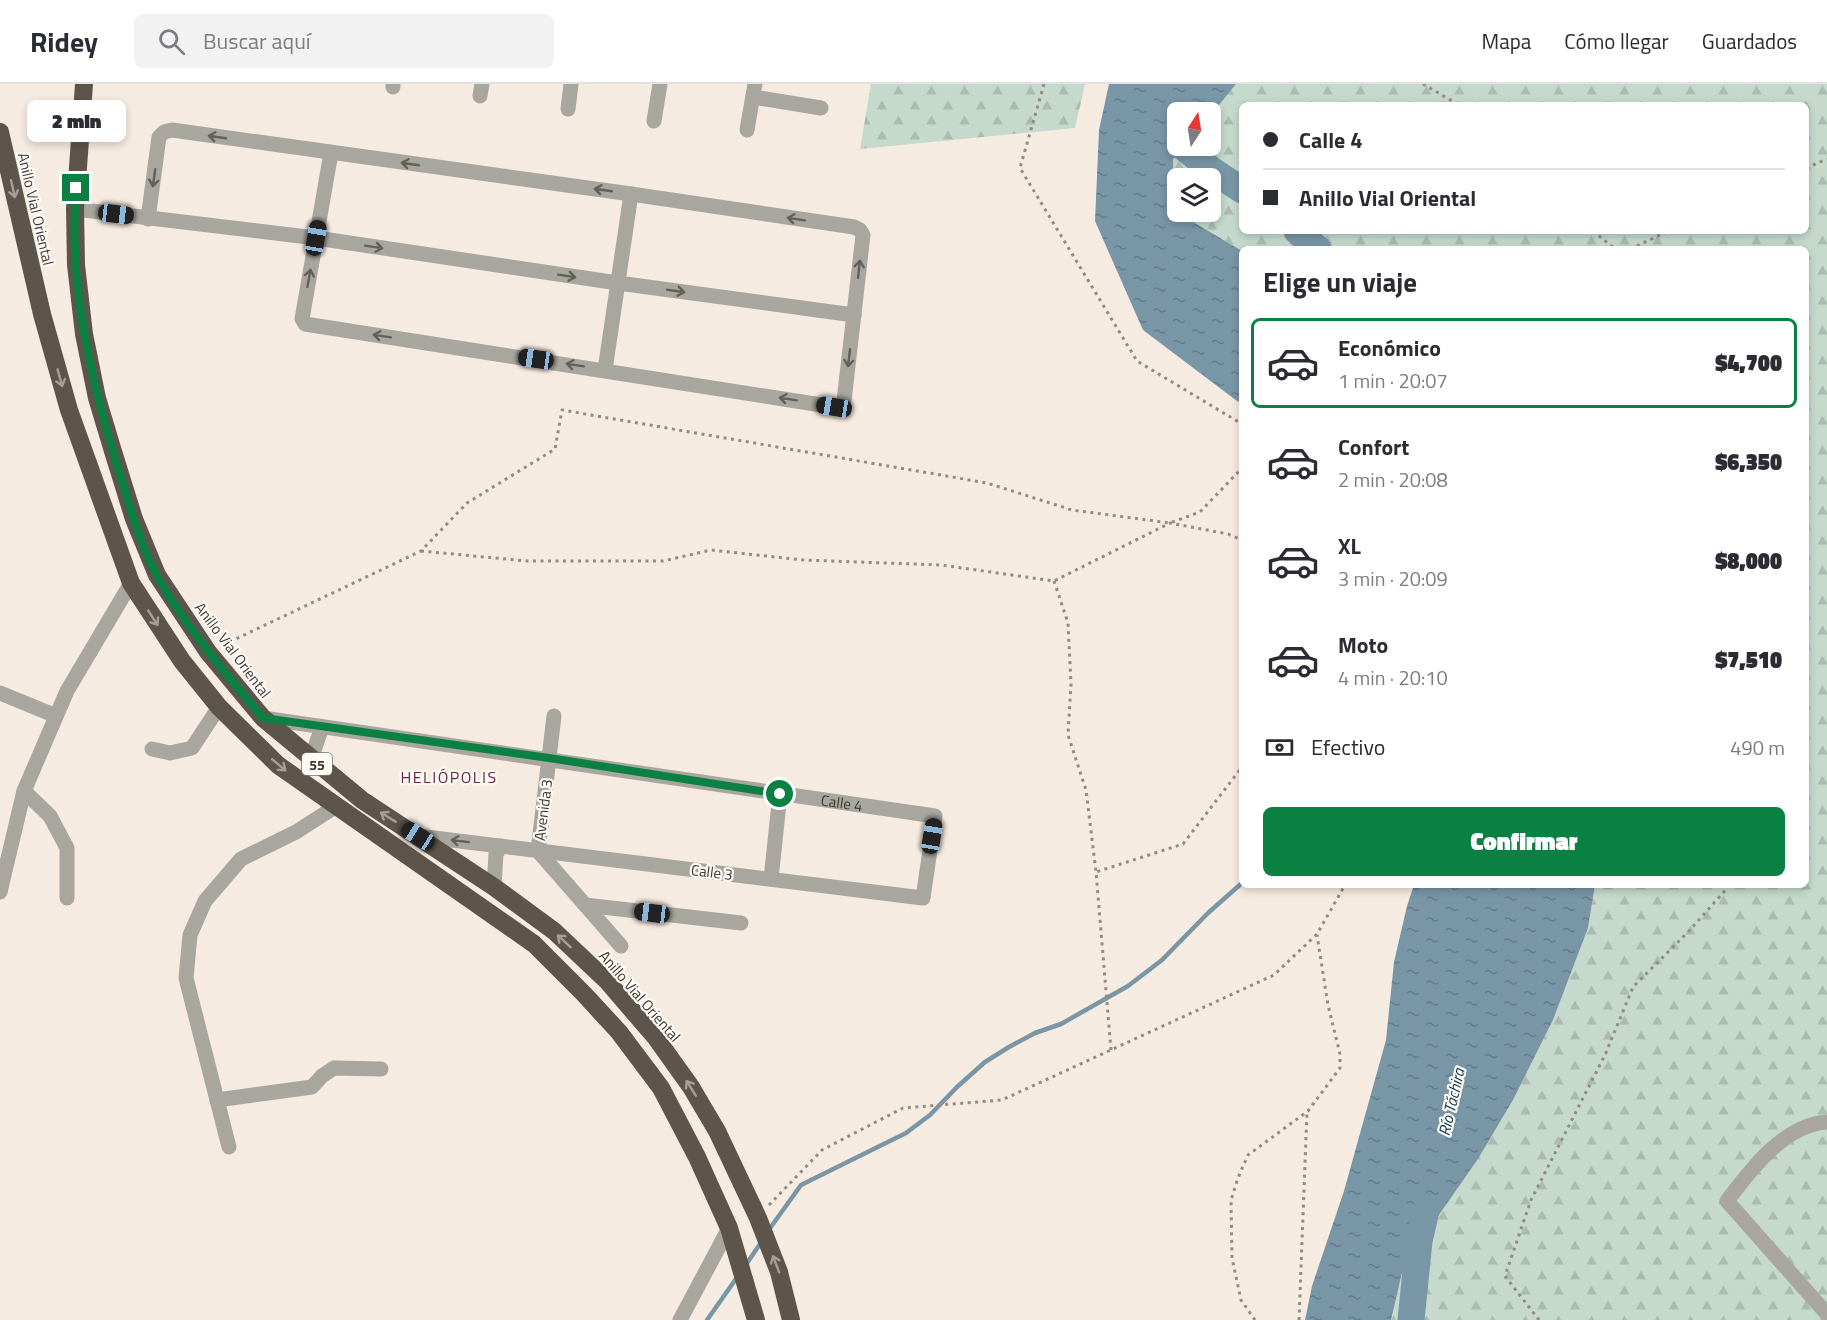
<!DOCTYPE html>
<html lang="es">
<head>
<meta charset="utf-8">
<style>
  body { margin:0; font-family:"Titillium Web",sans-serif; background:#f2f2f3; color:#2b2b33; height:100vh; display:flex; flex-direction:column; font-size:22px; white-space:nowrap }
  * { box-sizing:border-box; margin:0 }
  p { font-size:20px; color:#7c7c81 }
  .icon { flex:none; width:33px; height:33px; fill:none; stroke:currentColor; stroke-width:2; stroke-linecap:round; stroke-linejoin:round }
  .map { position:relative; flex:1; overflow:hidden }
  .sheet { position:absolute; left:1239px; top:162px; width:570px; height:642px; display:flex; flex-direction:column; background:#fff; border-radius:9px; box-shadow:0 3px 9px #0003 }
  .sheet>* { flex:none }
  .guide { position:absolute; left:1239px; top:18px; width:570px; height:132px; border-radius:9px; box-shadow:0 3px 9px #0003; display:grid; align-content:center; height:132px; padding:0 24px; background:#fff }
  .needle { width:39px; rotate:12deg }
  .tools { position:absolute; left:1167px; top:18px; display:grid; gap:12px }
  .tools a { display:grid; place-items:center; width:54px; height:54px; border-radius:9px; background:#fff; box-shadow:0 3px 9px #0003; font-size:30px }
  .end { position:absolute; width:27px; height:27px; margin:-14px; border:8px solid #0b8043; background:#fff; box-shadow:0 0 0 3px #fff }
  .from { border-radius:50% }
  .bubble { position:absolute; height:42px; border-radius:9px; background:#fff; box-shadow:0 3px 9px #0003; font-size:20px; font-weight:800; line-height:42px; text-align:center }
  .car { position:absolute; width:18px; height:36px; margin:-18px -9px; border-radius:8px; box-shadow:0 0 4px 2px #0007; background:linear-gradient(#222 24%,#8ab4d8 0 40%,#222 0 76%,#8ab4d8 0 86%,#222 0) }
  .guide b { display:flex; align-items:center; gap:21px; height:57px; font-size:22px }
  .guide b+b { border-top:2px solid #e1e1e2 }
  .guide i { width:15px; height:15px; background:#2b2b33 }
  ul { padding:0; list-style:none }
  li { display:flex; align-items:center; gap:18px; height:90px; margin:0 12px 9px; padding:0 12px; border:3px solid transparent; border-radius:9px }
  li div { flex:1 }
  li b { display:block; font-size:22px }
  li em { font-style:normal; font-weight:800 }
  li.selected { border-color:#0b8043 }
  li>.icon { width:54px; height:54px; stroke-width:1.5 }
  h2 { padding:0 24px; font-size:27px; line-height:72px }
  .pay { display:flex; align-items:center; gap:15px; height:66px; padding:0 24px; font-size:22px }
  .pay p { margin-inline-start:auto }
  .action { display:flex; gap:12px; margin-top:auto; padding:12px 24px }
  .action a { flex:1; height:69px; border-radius:9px; background:#0b8043; color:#fff; font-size:24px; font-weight:800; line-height:69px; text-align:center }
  header { display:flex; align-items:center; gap:36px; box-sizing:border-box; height:84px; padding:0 30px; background:#fff; border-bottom:2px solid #e1e1e2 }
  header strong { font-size:28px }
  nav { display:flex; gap:33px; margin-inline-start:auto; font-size:21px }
  .search { width:420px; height:54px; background:#f2f2f3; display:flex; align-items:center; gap:15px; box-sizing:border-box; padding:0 21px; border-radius:9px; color:#7c7c81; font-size:22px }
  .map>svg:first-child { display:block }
  .forest { fill:url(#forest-firs); fill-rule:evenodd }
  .water { fill:url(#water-ripples) }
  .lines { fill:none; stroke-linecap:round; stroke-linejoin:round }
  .stream { stroke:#7996a7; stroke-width:4.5 }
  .river { stroke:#7996a7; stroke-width:27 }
  .path { stroke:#938b84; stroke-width:3; stroke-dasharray:3 4.5; stroke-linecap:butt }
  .minor { stroke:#a9a6a0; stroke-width:15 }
  .highway { stroke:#5d554b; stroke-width:18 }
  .oneway { stroke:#635f5a }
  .oneway2 { stroke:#a59f98 }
  .route { stroke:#0b8043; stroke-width:8 }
  .labels { text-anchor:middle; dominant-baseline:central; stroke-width:4.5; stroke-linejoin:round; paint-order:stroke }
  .shield { fill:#fefaf5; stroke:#78736f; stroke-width:1.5 }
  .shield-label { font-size:14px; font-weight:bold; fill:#3e3935 }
  .street-label { font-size:15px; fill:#3e3935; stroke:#fefaf5 }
  .neighbourhood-label { font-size:16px; letter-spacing:1.5px; fill:#692641; stroke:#fefaf5 }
  .water-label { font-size:16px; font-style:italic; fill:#093447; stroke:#fefaf5 }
</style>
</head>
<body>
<header>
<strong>Ridey</strong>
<div class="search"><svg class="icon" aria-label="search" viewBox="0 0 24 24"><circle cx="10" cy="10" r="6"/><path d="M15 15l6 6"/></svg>Buscar aquí</div>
<nav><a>Mapa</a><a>Cómo llegar</a><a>Guardados</a></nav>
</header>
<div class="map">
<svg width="1827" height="1236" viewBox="0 0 1827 1236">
  <defs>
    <pattern id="forest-firs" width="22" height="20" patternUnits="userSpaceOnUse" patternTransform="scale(1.5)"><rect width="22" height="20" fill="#c5dacd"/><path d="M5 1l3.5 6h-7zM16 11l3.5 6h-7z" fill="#aabcb1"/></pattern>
    <pattern id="water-ripples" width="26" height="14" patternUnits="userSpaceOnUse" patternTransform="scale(1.5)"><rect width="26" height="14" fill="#7996a7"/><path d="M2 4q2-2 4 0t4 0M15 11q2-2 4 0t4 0" fill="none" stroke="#657b89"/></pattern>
  </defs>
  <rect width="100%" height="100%" fill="#f6ebe0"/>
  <g class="forest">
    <path d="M871,0h214l-10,44 -215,21z"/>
    <path d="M1236,0h591v1236h-436l11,-47 39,-61 37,-53 35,-59 40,-80 35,-92 7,-43h211v-636h-564v2l-47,-28 -10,-11h25v-34h-32l-1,25 -3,-4 -1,-40 12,-13h25l1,-31zM1242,21h564v126h-564z"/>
  </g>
  <g class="water">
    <path d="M1109,0h127l-25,31 -1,-3h-32v34h7l-12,13 1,40 3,4 1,9h7l10,11 47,28v152l-5,-2 -94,-71 -48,-109 4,-91z"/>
    <path d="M1414,801h181l-7,43 -35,92 -40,80 -35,59 -37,53 -39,61 -11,47h-86l7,-34 32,-95 42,-151 8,-78 13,-56z"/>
  </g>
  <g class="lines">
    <g class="stream">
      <path d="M768,1147l33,-46 105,-52 24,-18 27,-28 28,-25 24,-15 26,-14 26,-9 67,-38 34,-26 46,-47 34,-30"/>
      <path d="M745,1182l17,-25"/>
      <path d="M707,1236l31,-44"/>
    </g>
    <g class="river">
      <path d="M1182,62l31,25 29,19"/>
      <path d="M1297,147l21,18"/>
      <path d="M1411,1236l8,-79 7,-30"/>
    </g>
    <g class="path">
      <path d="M1044,0l-24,84 117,193 105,63"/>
      <path d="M1423,0l36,21"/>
      <path d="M1806,84l21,-9"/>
      <path d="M1593,147l22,18"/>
      <path d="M1630,165l39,-18"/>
      <path d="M421,467l106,10h136l48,-11 92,10 138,5 113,16 116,-58 58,11 14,6"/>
      <path d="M1054,497l14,42 3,61 -3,51 18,55 10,82"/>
      <path d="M223,561l198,-94 46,-48 88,-54 7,-39 425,73 85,27 98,13 30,-11 42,-44"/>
      <path d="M1111,966l-15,-178 87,-28 59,-77"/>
      <path d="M769,1121l53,-55 81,-42 99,-8 272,-125 43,-41 28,-49"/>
      <path d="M1255,1236l-14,-20 -9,-42 -1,-58 7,-22 10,-23 60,-44 32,-43v-14l-12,-49 -11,-70"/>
      <path d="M1299,1236l8,-208"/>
      <path d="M1539,1236l-34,-44 26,-76 74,-145 28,-68 56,-56 41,-46"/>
    </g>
    <g class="minor">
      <path d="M393,3v-3"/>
      <path d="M480,12l2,-12"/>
      <path d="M753,13l68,11"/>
      <path d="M568,25l3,-25"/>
      <path d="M654,37l6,-37"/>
      <path d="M747,46l8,-46"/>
      <path d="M75,125l241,29 302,45 236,32"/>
      <path d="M148,135l11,-82 5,-5 8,-2 459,64 223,33 6,3 3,5 -19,166 -3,4 -7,2 -529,-83 -3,-5 29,-166"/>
      <path d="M605,286l26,-176"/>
      <path d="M0,609l56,23"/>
      <path d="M554,632l-16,135 83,95"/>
      <path id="s1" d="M263,634l672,98 -12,82 -505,-62"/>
      <path d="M152,665l18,4 22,-5 27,-41"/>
      <path d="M311,675l11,-32"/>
      <path d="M24,707l26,25 17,32v50"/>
      <path d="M771,795l9,-85"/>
      <path d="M494,803l2,-33 5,-8"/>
      <path d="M0,808l24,-101 43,-100 64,-108"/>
      <path d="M585,821l156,18"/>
      <path d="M217,1016l95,-13 10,-11 12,-8 47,1"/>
      <path d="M1827,1038c-43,3 -76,47 -100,79l100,113"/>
      <path d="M229,1063l-43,-169 4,-43 15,-34 36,-42 55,-27 39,-25"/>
      <path d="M680,1236l49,-92"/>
    </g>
    <g class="highway">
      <path d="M84,0l-9,125 1,56 8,69 13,64 15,50 22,71 23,56 51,77 55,66 99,82 132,87 60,44 53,50 49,57 35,49 26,44 41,87 21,54 12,48"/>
      <path d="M0,48l42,182 27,96 62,173 51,78 37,46 59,58 256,179 50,50 35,38 42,56 36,69 32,71 27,92"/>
    </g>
  </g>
  <defs><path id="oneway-shaft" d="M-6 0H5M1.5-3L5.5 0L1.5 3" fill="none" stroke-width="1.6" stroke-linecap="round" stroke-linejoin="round" transform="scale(1.5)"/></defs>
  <g class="oneway">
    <use href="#oneway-shaft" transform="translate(217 53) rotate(-172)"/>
    <use href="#oneway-shaft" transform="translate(410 80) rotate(-172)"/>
    <use href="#oneway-shaft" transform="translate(154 94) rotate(98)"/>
    <use href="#oneway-shaft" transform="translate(603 106) rotate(-172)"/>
    <use href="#oneway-shaft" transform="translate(796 135) rotate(-171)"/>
    <use href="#oneway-shaft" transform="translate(374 163) rotate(9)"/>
    <use href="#oneway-shaft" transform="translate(859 185) rotate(-84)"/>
    <use href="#oneway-shaft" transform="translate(567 192) rotate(9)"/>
    <use href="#oneway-shaft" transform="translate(309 194) rotate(-80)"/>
    <use href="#oneway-shaft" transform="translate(676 207) rotate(8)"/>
    <use href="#oneway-shaft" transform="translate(382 252) rotate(-171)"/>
    <use href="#oneway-shaft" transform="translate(849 274) rotate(97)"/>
    <use href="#oneway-shaft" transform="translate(575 281) rotate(-171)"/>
    <use href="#oneway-shaft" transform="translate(788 315) rotate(-171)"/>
    <use href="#oneway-shaft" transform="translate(460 757) rotate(-173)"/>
  </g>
  <g class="oneway2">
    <use href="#oneway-shaft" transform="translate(13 105) rotate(77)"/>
    <use href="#oneway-shaft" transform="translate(60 294) rotate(74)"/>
    <use href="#oneway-shaft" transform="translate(153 534) rotate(57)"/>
    <use href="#oneway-shaft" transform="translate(279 681) rotate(40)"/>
    <use href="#oneway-shaft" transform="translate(388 733) rotate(-148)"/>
    <use href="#oneway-shaft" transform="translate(564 857) rotate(-137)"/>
    <use href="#oneway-shaft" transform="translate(691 1004) rotate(-122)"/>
    <use href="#oneway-shaft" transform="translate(776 1180) rotate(-111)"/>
  </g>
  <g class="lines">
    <path class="route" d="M76,104c-8,99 16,196 45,290 10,32 20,68 36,98 29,51 68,97 106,142l286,40 231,36"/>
  </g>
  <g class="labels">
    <rect class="shield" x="302" y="669" width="30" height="22" rx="4.5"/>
    <g class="shield-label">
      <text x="317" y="680">55</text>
    </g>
    <g class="street-label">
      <text transform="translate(36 125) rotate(77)">Anillo Vial Oriental</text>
      <text transform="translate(233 566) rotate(53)">Anillo Vial Oriental</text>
      <text stroke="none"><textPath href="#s1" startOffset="585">Calle 4</textPath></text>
      <text transform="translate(543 726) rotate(-83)">Avenida 3</text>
      <text transform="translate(712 788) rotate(7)">Calle 3</text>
      <text transform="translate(640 912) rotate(49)">Anillo Vial Oriental</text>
    </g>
    <g class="neighbourhood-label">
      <text x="449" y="693">HELIÓPOLIS</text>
    </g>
    <g class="water-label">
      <text transform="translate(1451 1018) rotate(-77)">Río Táchira</text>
    </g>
  </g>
</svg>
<div class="tools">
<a><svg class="needle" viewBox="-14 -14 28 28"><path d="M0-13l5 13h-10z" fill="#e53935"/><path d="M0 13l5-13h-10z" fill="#7c7c81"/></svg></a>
<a><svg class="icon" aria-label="layers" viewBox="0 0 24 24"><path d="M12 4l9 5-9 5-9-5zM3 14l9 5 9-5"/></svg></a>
</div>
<i class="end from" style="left:780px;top:710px"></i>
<i class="end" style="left:76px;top:104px"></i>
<div class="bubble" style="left:27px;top:16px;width:99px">2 min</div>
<i class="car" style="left:116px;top:130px;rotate:97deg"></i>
<i class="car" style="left:316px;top:154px;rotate:10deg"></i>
<i class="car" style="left:536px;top:275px;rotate:278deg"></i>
<i class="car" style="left:834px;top:323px;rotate:279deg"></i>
<i class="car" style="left:418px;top:752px;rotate:302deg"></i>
<i class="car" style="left:932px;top:752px;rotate:9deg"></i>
<i class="car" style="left:652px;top:829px;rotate:277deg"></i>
<div class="guide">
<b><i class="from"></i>Calle 4</b>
<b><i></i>Anillo Vial Oriental</b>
</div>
<section class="sheet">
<h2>Elige un viaje</h2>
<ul>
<li class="selected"><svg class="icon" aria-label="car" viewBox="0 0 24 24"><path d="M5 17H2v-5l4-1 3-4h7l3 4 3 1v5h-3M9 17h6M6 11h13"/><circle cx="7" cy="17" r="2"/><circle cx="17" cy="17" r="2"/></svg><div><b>Económico</b><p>1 min · 20:07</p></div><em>$4,700</em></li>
<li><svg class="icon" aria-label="car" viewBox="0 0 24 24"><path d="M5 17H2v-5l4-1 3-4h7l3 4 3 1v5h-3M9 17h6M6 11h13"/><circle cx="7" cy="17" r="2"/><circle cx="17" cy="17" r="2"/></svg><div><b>Confort</b><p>2 min · 20:08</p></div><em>$6,350</em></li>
<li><svg class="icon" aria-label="car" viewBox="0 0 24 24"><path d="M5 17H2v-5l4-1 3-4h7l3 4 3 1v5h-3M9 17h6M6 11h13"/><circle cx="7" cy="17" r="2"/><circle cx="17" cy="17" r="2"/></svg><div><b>XL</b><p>3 min · 20:09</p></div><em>$8,000</em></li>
<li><svg class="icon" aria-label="car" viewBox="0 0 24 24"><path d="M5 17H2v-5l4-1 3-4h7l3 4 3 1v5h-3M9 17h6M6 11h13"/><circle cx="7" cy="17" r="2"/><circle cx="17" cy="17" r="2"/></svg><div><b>Moto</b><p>4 min · 20:10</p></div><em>$7,510</em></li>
</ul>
<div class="pay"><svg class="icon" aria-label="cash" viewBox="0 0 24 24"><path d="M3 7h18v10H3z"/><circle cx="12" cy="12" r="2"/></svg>Efectivo<p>490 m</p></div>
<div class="action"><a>Confirmar</a></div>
</section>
</div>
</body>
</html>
